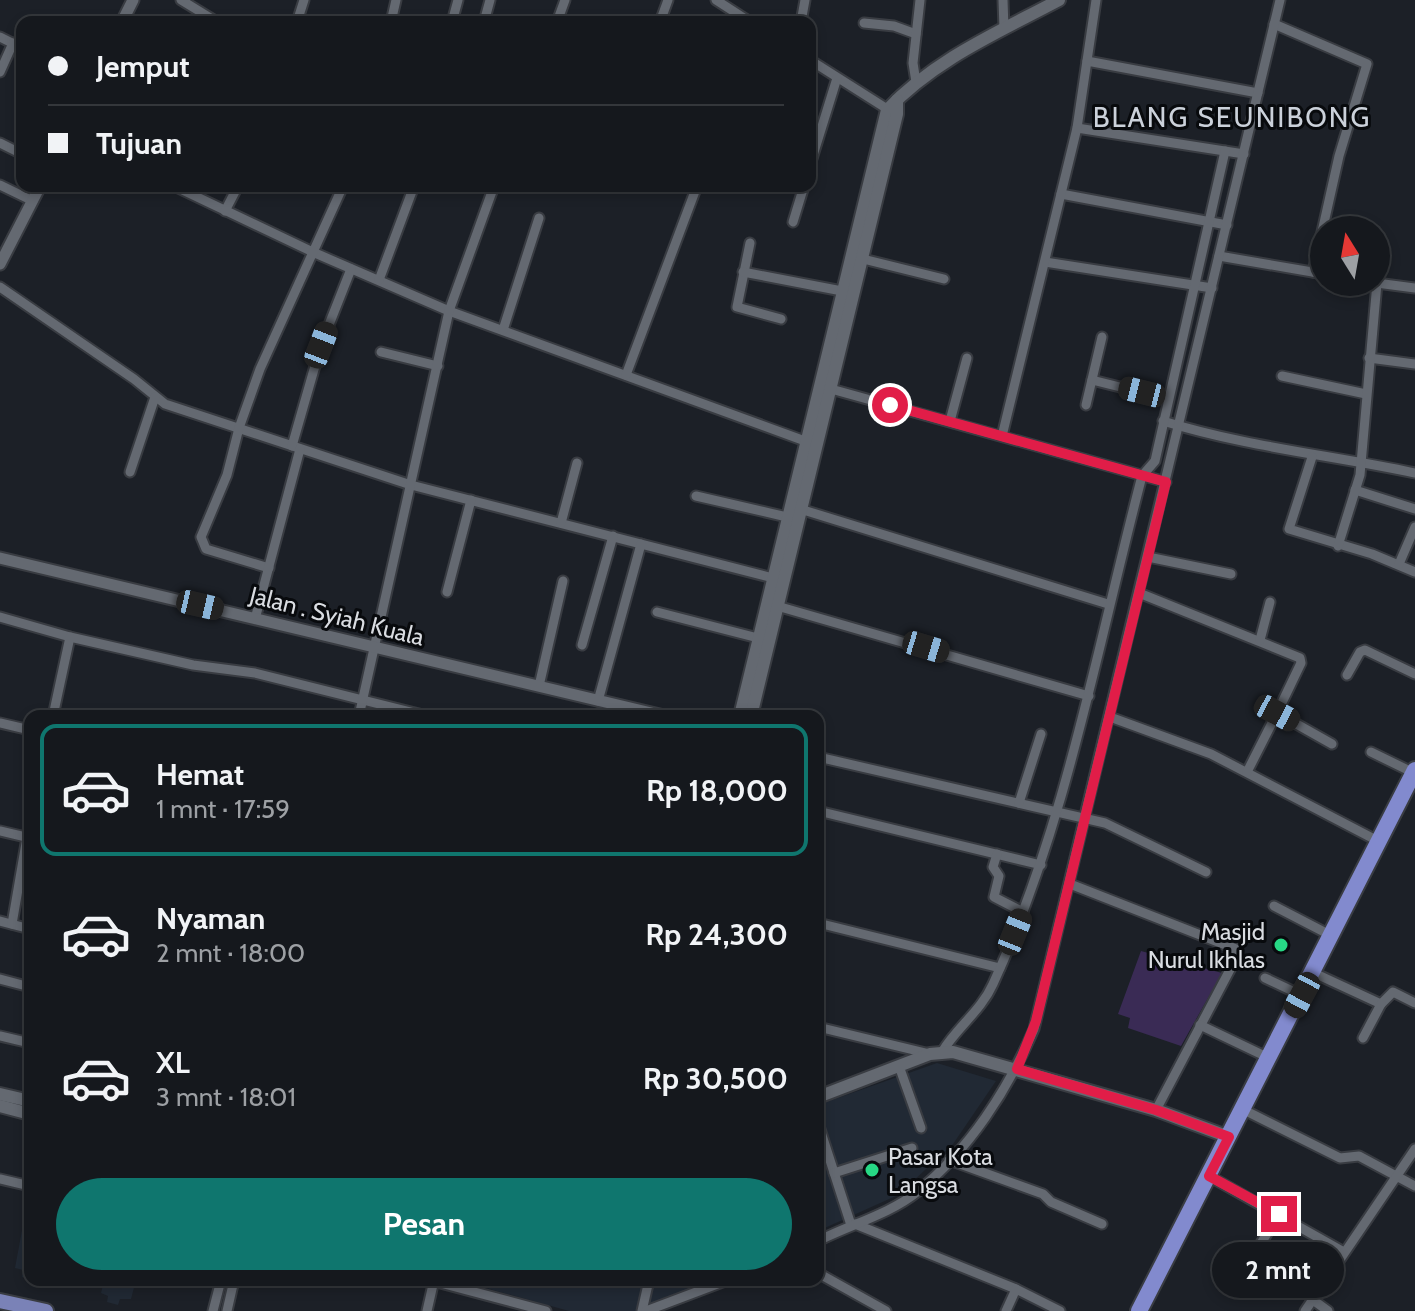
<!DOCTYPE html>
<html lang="id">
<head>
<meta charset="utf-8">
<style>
  body { margin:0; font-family:Cabin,sans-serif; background:#22252a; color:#f1f3f6; height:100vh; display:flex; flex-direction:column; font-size:30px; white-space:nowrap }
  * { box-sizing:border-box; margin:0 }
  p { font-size:26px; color:#9da0a4 }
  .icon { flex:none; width:44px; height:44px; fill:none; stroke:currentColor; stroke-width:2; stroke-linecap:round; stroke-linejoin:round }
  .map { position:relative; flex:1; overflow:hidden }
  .sheet { position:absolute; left:24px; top:710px; width:800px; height:576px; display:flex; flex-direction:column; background:#15181d; border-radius:16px; box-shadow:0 4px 12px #0003,0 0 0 2px #34373b }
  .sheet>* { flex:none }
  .banner { position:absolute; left:16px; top:16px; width:800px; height:176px; border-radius:16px; box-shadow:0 4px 12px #0003,0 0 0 2px #34373b; display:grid; align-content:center; height:176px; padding:0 32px; background:#15181d }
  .needle { width:52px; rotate:349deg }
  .fabs { position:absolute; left:1310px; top:216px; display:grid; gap:16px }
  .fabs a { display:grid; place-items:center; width:80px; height:80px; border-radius:50%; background:#15181d; box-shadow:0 4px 12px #0003,0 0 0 2px #34373b; font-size:40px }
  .end { position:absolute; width:36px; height:36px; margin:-18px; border:10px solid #e11d48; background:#fff; box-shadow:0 0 0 4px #fff }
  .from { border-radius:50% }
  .bubble { position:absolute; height:56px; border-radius:28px; background:#15181d; box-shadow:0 4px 12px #0003,0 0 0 2px #34373b; font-size:26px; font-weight:700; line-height:56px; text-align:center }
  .car { position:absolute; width:24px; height:48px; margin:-24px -12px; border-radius:10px; box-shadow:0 0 6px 2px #0007; background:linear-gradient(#222 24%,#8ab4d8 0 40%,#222 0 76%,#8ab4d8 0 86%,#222 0) }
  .banner b { display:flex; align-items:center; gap:28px; height:76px; font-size:30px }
  .banner b+b { border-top:2px solid #34373b }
  .banner i { width:20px; height:20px; background:#f1f3f6 }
  ul { padding:14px 0 0; list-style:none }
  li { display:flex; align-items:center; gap:24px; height:132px; margin:0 16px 12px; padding:0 16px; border:4px solid transparent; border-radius:16px }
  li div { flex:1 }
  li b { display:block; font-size:30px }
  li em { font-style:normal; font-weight:700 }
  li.current { border-color:#0f766e }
  li>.icon { width:72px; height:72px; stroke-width:1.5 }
  .primary-button { display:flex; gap:16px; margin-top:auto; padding:16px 32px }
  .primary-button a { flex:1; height:92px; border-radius:48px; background:#0f766e; color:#fff; font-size:32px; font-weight:700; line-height:92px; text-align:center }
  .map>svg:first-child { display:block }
  .built { fill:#212934 }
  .green { fill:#3a2b55 }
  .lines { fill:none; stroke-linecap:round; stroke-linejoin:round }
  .minor-casing { stroke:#393c42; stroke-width:13 }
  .tertiary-casing { stroke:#393c42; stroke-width:15 }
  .secondary-casing { stroke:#393c42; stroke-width:16 }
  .primary-casing { stroke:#393c42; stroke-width:18 }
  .trunk-casing { stroke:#393c42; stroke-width:20 }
  .minor { stroke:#646971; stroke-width:9 }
  .tertiary { stroke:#646971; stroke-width:11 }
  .secondary { stroke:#646971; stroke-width:12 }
  .primary { stroke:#7a82b7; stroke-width:14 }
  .trunk { stroke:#828ace; stroke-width:16 }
  .route { stroke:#e11d48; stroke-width:10 }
  .poi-dot { fill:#27d885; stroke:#080a0d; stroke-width:3 }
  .labels { text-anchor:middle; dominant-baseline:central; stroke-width:6; stroke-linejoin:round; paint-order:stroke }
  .street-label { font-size:24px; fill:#d9dce1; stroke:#080a0d }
  .poi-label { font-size:24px; fill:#d9dce1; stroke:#080a0d; text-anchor:end }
  .quarter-label { font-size:28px; letter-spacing:2px; fill:#cbd1da; stroke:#080a0d }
</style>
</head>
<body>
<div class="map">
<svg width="1415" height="1311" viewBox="0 0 1415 1311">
  <rect width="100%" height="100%" fill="#1c2027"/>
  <g class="built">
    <path d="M937,1063l59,18 -43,63 -55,51 -80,36v-126z"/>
    <path d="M25,1214l5,1v64l-8,-2 1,-7 -8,-2z"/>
    <path d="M101,1280h35l-5,19h-11l-2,6 -11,-3 1,-6 -7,-3 3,-12z"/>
    <path d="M457,1280h254l-72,31h-70z"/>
  </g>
  <path class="green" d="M1141,951l81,22 -41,73 -53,-18 2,-10 -12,-4z"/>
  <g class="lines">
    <defs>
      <g id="minor">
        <path d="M181,0l36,22"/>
        <path d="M716,0l34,22"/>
        <path d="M1003,0l1,29"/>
        <path d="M297,22l7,-22"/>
        <path d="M391,22l5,-22"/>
        <path d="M452,22l6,-22"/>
        <path d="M484,22l6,-22"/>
        <path d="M557,22l8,-22"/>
        <path d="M660,22l8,-22"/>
        <path d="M801,22l4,-22"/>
        <path d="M864,23l30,3 22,8"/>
        <path d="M1274,24l93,40 -28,92 -26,116"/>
        <path d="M0,37l22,11"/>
        <path d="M810,60l82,52"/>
        <path d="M1087,61l171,32"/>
        <path d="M0,72l13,-29"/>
        <path d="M916,82l-3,-19 7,-63"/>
        <path d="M1077,128l167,26"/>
        <path d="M0,143l22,11"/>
        <path d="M810,165l27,-87"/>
        <path d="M0,185l33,16"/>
        <path d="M174,186l141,67 134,58 356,130"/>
        <path d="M1061,194l166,31"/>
        <path d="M225,211l13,-25"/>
        <path d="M793,222l11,-36"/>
        <path d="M750,243l-13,64 44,12"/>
        <path d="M1219,256l105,18"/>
        <path d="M863,259l81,20"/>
        <path d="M1045,262l167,26"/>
        <path d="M743,272l99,19"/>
        <path d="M379,280l35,-94"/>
        <path d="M1369,282l46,6"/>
        <path d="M0,287l134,92 31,25 246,81 362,93"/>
        <path d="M503,330l36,-112"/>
        <path d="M381,352l57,14"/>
        <path d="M1369,358l46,6"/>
        <path d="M626,375l71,-189"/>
        <path d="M1282,376l84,18"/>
        <path d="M1092,380l76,19"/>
        <path d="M831,389l335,93"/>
        <path d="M1086,405l16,-68"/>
        <path d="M950,421l17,-63"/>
        <path d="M1163,421c83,26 168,34 252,52"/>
        <path d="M1002,436l75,-308 19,-128"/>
        <path d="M292,446l29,-101 30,-76"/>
        <path d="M1312,457l-23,72 83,25 43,18"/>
        <path d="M130,472l25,-75"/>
        <path d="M1355,490l60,19"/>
        <path d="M696,496l91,21"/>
        <path d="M800,509l308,95"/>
        <path d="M561,523l16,-60"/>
        <path d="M1338,546l22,-71 17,-192"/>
        <path d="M1148,557l83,17"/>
        <path d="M1399,564l16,-37"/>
        <path d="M269,568l-63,-19 -5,-12 26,-62 12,-47 21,-59 83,-183"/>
        <path d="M447,592l24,-92"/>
        <path d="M1139,593l161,65 1,5 -24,50 55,31"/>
        <path d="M777,606l312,90"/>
        <path d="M657,612l101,26"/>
        <path d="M0,617l70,20 123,28 62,8 172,43"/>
        <path d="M255,619l45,-170"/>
        <path d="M1260,640l10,-38"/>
        <path d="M582,645l31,-109"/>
        <path d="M1347,675l13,-23 5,-2 50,24"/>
        <path d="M539,686l24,-105"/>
        <path d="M598,701l43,-157"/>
        <path d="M53,716l17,-79"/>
        <path d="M359,716l90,-405 45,-125"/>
        <path d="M1110,717l101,37 167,87"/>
        <path d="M0,723l30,7"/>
        <path d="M1371,752l43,21"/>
        <path d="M818,757l287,66 101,49"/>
        <path d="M1247,772l30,-59"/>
        <path d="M1019,803l22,-69"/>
        <path d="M818,811l223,54"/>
        <path d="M0,831l30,7"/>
        <path d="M997,854l-4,13 6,9 -5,21 29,15"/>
        <path d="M1070,884l166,65 -2,13 -78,148"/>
        <path d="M1274,906l56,29"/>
        <path d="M0,921l30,8"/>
        <path d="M818,923l182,45"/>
        <path d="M12,924l18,-104"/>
        <path d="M1314,973l67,31 12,-12 22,11"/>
        <path d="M1265,978l36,17"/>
        <path d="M0,979l30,8"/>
        <path d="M1200,1025l69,33"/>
        <path d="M818,1027l112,27"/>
        <path d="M0,1036l30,7"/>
        <path d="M1363,1038l18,-34"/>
        <path d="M942,1052c15,-25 39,-41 51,-68 74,-162 104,-337 149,-508l13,-15 70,-310"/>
        <path d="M899,1066l22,62"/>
        <path d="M1244,1110l96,48 19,-2 56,30"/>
        <path d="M818,1123l33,102"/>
        <path d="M949,1160l94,34 8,8 51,22"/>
        <path d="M834,1173l78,-25"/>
        <path d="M1209,1176l133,75"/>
        <path d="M0,1179l30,7"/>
        <path d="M855,1224l161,65 44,22"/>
        <path d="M818,1241c31,-16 72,-27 99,-49 52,-42 91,-102 117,-163l246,-1029"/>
        <path d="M1244,1271l35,-57"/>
        <path d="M818,1273l68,38"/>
        <path d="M429,1280l117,31"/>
        <path d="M1313,1300l15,11"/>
        <path d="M213,1311l8,-31"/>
        <path d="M227,1311l7,-31"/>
        <path d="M427,1311l7,-31"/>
        <path d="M642,1311l7,-31"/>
        <path d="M646,1311l82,-31"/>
        <path d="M1006,1311l10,-22"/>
        <path d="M1305,1311l110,-162"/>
      </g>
      <g id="tertiary">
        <path d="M122,22l11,-22"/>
        <path d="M0,264l40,-78"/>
        <path d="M0,558l664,158"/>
      </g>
      <g id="secondary">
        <path d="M740,716l147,-606c48,-51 112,-78 172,-110"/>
        <path d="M751,716l146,-602v-14"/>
        <path d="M0,1094l30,7"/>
        <path d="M818,1097l112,-43 23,-2 203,58 73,27"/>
        <path d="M0,1106l30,8"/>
      </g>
      <path id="primary" d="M0,1301l46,10"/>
      <path id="trunk" d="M1139,1311l276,-541"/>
    </defs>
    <use href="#minor" class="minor-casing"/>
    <use href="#tertiary" class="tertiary-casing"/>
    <use href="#secondary" class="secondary-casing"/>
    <use href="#primary" class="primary-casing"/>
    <use href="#trunk" class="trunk-casing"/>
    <use href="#minor" class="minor"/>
    <use href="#tertiary" class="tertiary"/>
    <use href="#secondary" class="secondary"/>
    <use href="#primary" class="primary"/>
    <use href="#trunk" class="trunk"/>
  </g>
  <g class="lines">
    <path class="route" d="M890,405l276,77 -130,539 -19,48 139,41 73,27 -20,39 70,38"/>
  </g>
  <g class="poi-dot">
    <circle cx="1281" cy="945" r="8"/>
    <circle cx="872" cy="1170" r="8"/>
  </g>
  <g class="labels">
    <g class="street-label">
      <text transform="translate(337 616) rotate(14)">Jalan . Syiah Kuala</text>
    </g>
    <g class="poi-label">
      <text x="1265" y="931">Masjid<tspan x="1265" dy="28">Nurul Ikhlas</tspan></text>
      <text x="888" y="1156" text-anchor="start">Pasar Kota<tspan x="888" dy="28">Langsa</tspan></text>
    </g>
    <g class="quarter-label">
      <text x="1232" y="117">BLANG SEUNIBONG</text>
    </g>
  </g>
</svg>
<div class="fabs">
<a><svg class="needle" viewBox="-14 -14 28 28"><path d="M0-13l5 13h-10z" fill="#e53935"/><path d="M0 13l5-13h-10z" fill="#9da0a4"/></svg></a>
</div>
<i class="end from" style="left:890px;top:405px"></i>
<i class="end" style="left:1279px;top:1214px"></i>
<div class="bubble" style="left:1212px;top:1242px;width:132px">2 mnt</div>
<i class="car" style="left:321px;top:345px;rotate:21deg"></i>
<i class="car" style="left:1142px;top:392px;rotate:284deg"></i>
<i class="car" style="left:200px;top:605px;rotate:103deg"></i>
<i class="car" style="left:926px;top:647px;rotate:107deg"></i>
<i class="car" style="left:1277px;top:713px;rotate:118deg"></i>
<i class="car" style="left:1015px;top:932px;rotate:22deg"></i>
<i class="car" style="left:1302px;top:995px;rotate:208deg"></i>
<div class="banner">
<b><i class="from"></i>Jemput</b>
<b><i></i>Tujuan</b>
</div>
<section class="sheet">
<ul>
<li class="current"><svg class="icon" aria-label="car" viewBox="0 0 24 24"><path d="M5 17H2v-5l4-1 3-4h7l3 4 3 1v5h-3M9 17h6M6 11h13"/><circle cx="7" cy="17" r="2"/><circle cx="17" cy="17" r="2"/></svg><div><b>Hemat</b><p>1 mnt · 17:59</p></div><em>Rp 18,000</em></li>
<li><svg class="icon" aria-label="car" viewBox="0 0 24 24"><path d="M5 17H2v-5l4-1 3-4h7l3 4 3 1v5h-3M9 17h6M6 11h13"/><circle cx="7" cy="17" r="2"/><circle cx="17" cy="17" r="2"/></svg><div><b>Nyaman</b><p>2 mnt · 18:00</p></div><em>Rp 24,300</em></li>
<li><svg class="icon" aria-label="car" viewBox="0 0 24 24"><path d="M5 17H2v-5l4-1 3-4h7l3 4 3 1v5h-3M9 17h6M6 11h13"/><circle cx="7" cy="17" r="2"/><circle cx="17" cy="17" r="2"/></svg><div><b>XL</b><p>3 mnt · 18:01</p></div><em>Rp 30,500</em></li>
</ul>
<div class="primary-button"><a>Pesan</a></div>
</section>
</div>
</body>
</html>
